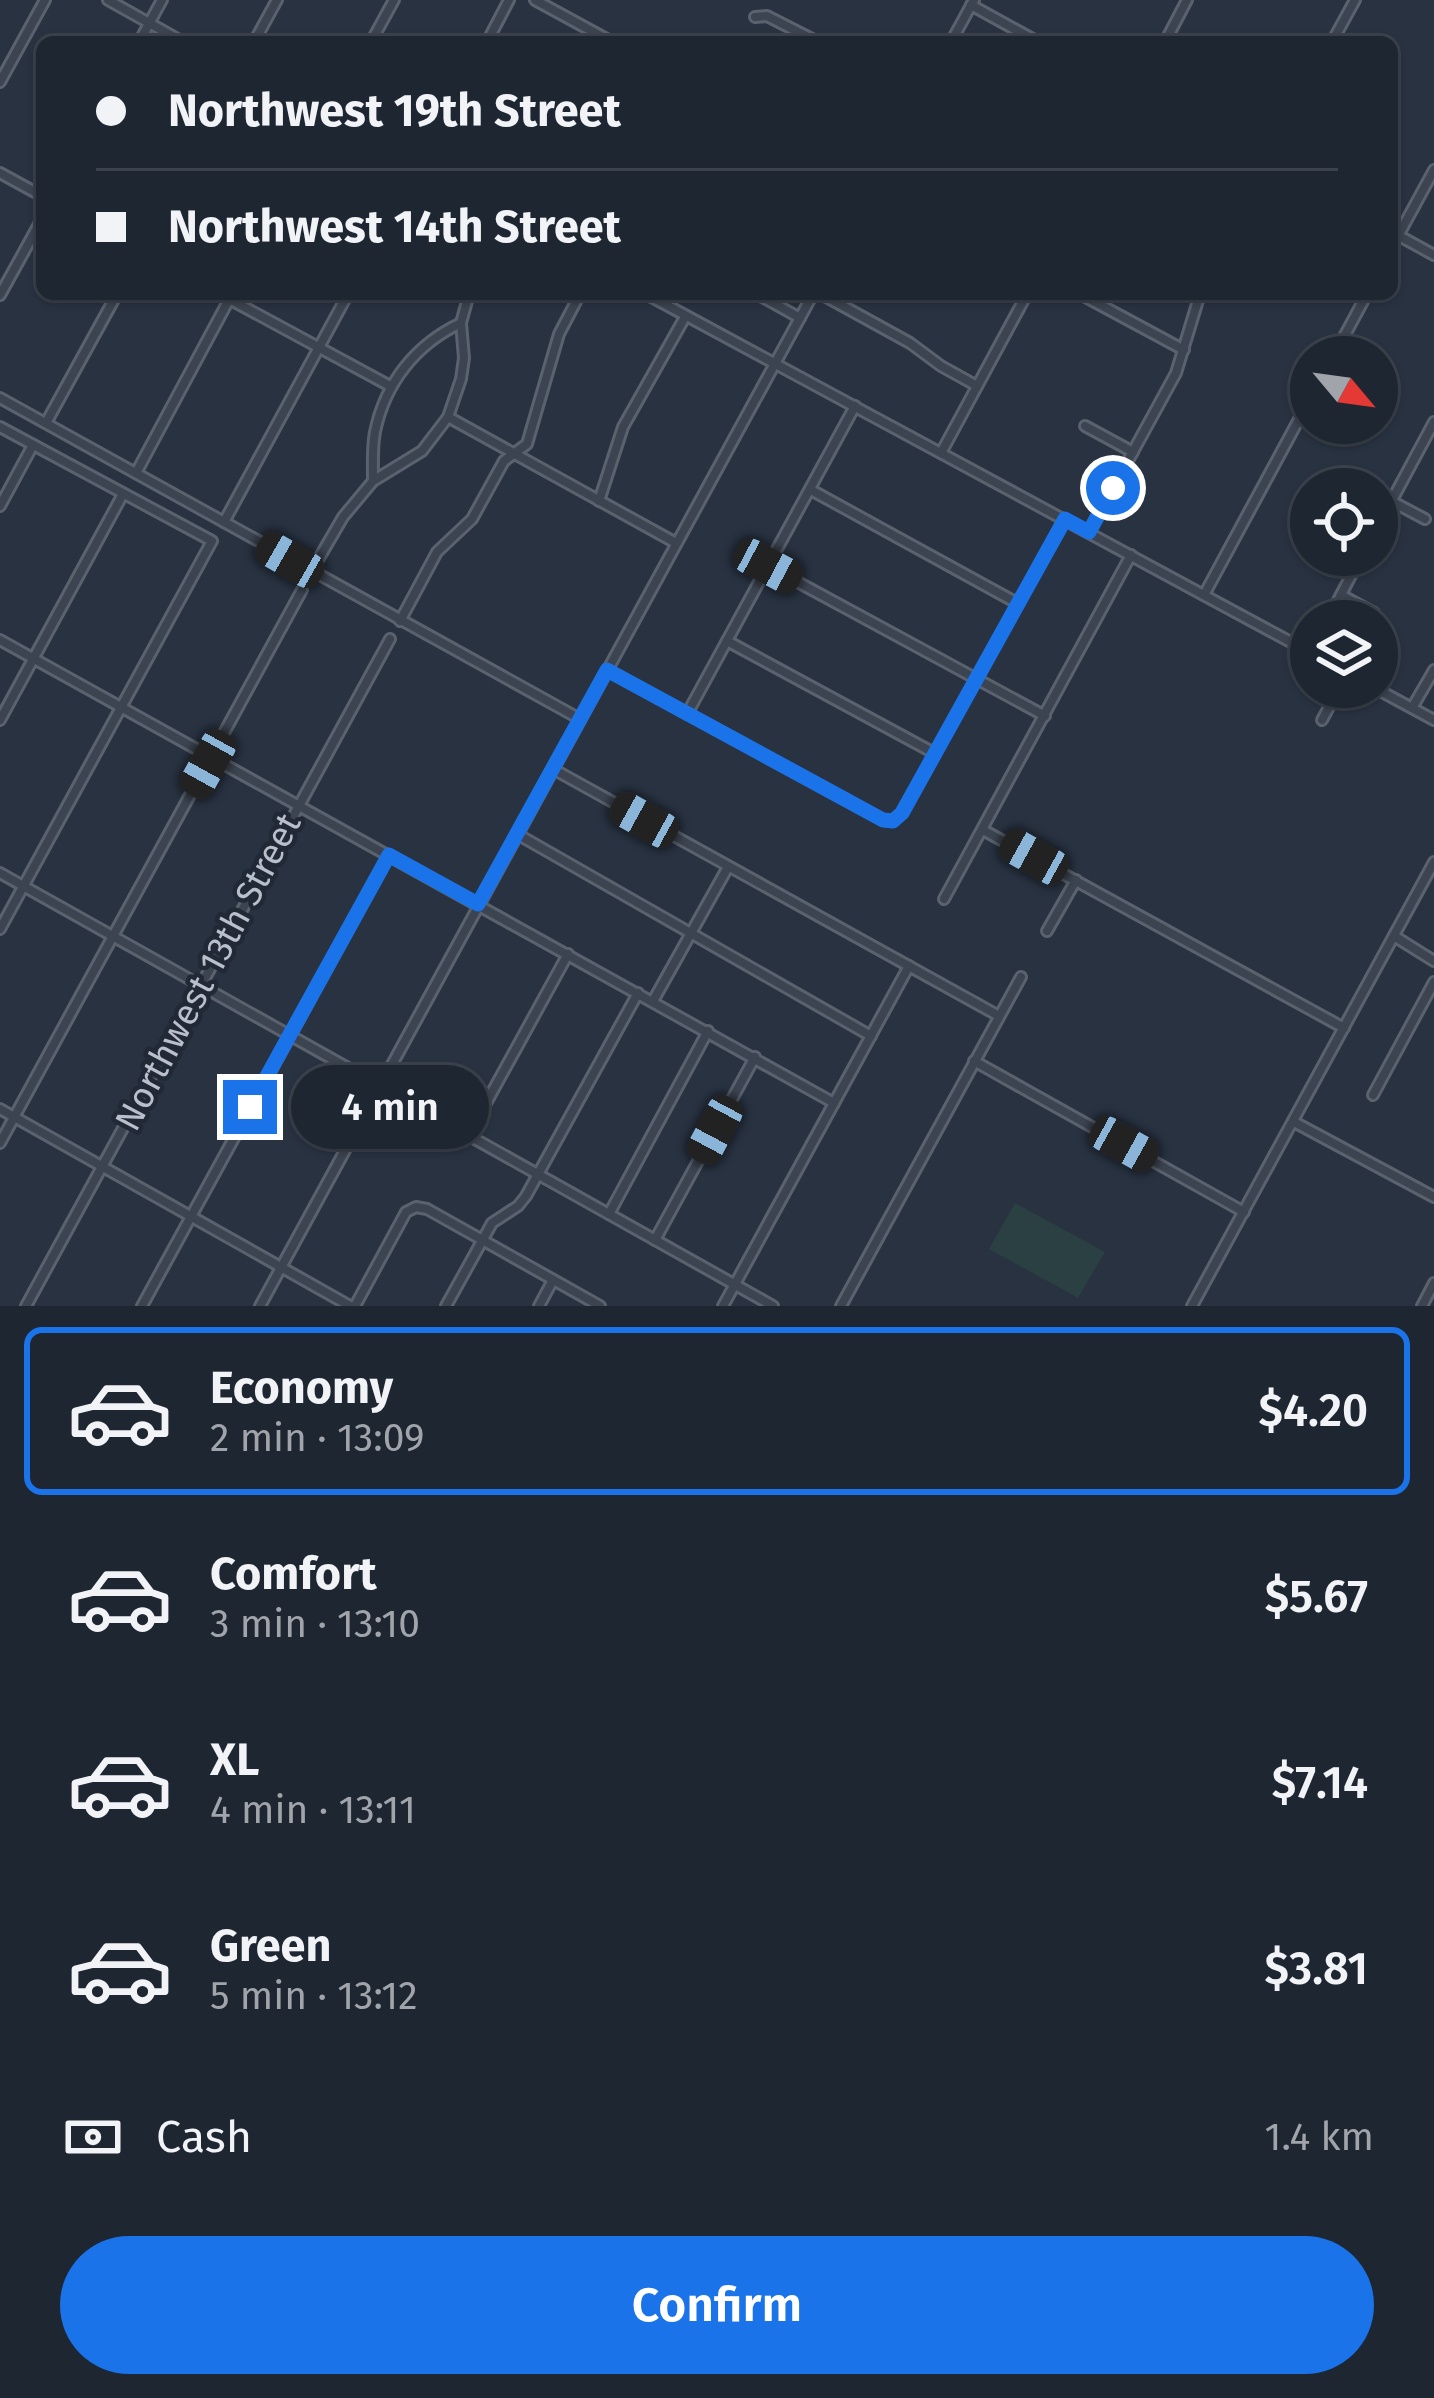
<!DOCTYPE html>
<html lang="en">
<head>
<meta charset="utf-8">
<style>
  body { margin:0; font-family:"Fira Sans",sans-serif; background:#2b323d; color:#f1f3f6; height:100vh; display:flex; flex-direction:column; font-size:45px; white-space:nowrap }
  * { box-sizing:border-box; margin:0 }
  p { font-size:39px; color:#a1a5ab }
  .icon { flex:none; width:66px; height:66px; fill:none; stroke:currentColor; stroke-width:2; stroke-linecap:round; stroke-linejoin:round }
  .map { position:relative; height:1306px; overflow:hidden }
  .side { display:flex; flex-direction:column; background:#1e2631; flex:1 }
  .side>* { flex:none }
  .hud { position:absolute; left:36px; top:36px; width:1362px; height:264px; border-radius:18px; box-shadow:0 3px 9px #0004,0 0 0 3px #3c434d; display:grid; align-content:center; height:264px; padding:0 60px; background:#1e2631 }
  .needle { width:78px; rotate:119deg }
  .buttons { position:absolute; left:1290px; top:336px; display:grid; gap:24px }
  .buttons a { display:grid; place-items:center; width:108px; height:108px; border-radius:50%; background:#1e2631; box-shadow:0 3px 9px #0004,0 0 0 3px #3c434d; font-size:60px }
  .end { position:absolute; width:54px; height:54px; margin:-27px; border:15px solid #1a73e8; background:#fff; box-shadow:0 0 0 6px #fff }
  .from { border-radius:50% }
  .bubble { position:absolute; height:84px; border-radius:42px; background:#1e2631; box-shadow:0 3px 9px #0004,0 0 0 3px #3c434d; font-size:39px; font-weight:600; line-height:84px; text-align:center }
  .car { position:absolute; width:36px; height:72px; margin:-36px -18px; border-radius:15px; box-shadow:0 0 9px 3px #0007; background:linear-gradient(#222 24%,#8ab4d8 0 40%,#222 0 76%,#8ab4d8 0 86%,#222 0) }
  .hud b { display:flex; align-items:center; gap:42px; height:114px; font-size:45px }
  .hud b+b { border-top:3px solid #3c434d }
  .hud i { width:30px; height:30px; background:#f1f3f6 }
  ul { padding:21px 0 0; list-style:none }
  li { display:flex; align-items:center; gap:36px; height:168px; margin:0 24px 18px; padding:0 36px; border:6px solid transparent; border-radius:18px }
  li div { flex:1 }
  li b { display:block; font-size:45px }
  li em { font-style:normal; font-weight:600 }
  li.on { border-color:#1a73e8 }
  li>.icon { width:108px; height:108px; stroke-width:1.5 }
  .pay { display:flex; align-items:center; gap:30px; height:132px; padding:0 60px; font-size:45px }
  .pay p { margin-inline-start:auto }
  .primary-button { display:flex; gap:24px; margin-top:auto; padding:24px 60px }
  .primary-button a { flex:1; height:138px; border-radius:72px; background:#1a73e8; color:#fff; font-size:48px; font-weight:600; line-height:138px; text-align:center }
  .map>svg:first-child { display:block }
  .green { fill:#2b4043 }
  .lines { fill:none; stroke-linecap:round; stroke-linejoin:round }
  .minor-casing { stroke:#5a626e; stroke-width:14 }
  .minor { stroke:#3c4451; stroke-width:8 }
  .route { stroke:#1a73e8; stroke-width:15 }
  .labels { text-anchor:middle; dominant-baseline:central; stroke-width:9; stroke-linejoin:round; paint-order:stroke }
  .street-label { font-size:36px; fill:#b9bfcb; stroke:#212936 }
</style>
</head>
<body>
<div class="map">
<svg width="1434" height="1306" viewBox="0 0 1434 1306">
  <rect width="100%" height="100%" fill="#283241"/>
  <path class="green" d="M1015,1203l90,49 -27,46 -89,-49z"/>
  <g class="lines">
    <defs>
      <g id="minor">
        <path d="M108,0l75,42"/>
        <path d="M535,0l77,42"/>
        <path d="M971,5l67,37"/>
        <path d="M755,17l12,-1 51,26"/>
        <path d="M139,42l23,-42"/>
        <path d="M254,42l23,-42"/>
        <path d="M371,42l23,-42"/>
        <path d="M487,42l22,-42"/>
        <path d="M951,42l23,-42"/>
        <path d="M1165,42l22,-42"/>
        <path d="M1332,42l23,-42"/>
        <path d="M0,82l45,-82"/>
        <path d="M0,173l42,23"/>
        <path d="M1392,232l42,23"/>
        <path d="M1392,247l42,-77"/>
        <path d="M220,294l170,92"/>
        <path d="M646,294l665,359"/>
        <path d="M757,294l43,24"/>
        <path d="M821,294l89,49 31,23 36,20"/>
        <path d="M1080,294l104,56"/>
        <path d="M0,295l42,-76"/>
        <path d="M1333,357l34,-63"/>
        <path d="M0,398l580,321"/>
        <path d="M448,417l228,126"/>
        <path d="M46,423l71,-129"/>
        <path d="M1085,426l48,26"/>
        <path d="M0,427l212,114 -212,388"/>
        <path d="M941,453l86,-159"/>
        <path d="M136,473l96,-179"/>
        <path d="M373,480c0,-16 -1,-33 2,-48 10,-49 41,-88 86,-109"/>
        <path d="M811,490l206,113"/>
        <path d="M599,501l24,-74 62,-110"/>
        <path d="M1391,501l34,18"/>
        <path d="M0,506l33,-61"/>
        <path d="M224,522l124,-228"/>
        <path d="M1377,528l57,-106"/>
        <path d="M1089,532l87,-159 24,-79"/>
        <path d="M768,566l277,150"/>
        <path d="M311,572l32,-55 30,-36 49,-30 26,-34 13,-38 3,-21 -3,-35 8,-29"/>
        <path d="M1204,595l107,-198"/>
        <path d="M1341,595l33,18"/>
        <path d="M400,621l37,-69 35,-33 32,-58 23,-17 32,-110 21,-40"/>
        <path d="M1327,621l35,-66"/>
        <path d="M0,640l834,463"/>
        <path d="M727,641l207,112"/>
        <path d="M607,670l276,150 10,1 9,-8 163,-294"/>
        <path d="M1373,687l61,33"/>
        <path d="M1412,708l22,-38"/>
        <path d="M687,714l168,-308"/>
        <path d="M0,720l123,-226"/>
        <path d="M1322,720l18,-33"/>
        <path d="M553,769l446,247"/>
        <path d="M983,830l361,198"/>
        <path d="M517,834l354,202"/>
        <path d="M0,873l773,433"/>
        <path d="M944,899l187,-344"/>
        <path d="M1047,931l29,-51"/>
        <path d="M1394,936l40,25"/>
        <path d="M653,1001l75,-134"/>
        <path d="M974,1061l270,151"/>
        <path d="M1373,1095l61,-113"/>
        <path d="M0,1109l350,197"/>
        <path d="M1294,1122l140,75"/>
        <path d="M468,1136l100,-182"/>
        <path d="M0,1143l302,-553"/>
        <path d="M609,1214l99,-183"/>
        <path d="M655,1240l100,-183"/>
        <path d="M26,1306l364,-667"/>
        <path d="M142,1306l247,-451"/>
        <path d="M260,1306l553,-1012"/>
        <path d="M355,1306l51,-94 10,-5 11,2 173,97"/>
        <path d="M446,1306l46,-83 26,-17 8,-10 112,-203"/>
        <path d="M539,1306l14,-26"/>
        <path d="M723,1306l186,-340"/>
        <path d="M841,1306l180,-329"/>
        <path d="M1192,1306l242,-444"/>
        <path d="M1422,1306l12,-23"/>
      </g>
    </defs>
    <use href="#minor" class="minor-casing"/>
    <use href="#minor" class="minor"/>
  </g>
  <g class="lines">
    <path class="route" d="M250,1107l139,-252 89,49 129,-234 276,150 10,1 9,-8 163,-294 24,13 24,-44"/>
  </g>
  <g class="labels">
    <g class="street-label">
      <text transform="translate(208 972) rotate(-62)">Northwest 13th Street</text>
    </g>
  </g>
</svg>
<div class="buttons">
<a><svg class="needle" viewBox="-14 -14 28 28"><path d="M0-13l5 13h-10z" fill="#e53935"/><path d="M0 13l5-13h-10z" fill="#a1a5ab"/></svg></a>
<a><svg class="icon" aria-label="locate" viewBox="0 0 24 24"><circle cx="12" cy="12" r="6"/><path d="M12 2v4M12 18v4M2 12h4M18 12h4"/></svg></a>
<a><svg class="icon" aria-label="layers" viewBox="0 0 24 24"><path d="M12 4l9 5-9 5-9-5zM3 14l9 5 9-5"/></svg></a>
</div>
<i class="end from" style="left:1113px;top:488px"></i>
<i class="end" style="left:250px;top:1107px"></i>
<div class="bubble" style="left:291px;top:1065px;width:198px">4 min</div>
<i class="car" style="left:290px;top:560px;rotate:300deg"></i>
<i class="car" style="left:768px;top:566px;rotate:118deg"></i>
<i class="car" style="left:208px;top:764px;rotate:209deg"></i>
<i class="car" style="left:644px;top:820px;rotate:299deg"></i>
<i class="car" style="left:1034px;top:857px;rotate:299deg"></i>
<i class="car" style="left:715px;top:1130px;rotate:208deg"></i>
<i class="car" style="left:1124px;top:1144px;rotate:119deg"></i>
<div class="hud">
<b><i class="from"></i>Northwest 19th Street</b>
<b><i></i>Northwest 14th Street</b>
</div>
</div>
<section class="side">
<ul>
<li class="on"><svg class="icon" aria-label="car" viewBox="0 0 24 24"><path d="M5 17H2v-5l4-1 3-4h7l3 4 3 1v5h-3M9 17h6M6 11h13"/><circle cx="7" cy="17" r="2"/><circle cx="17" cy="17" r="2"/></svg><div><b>Economy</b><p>2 min · 13:09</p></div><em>$4.20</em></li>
<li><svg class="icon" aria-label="car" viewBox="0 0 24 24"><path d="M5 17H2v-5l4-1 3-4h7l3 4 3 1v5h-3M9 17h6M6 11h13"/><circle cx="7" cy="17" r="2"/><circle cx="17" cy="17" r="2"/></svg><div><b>Comfort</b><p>3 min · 13:10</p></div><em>$5.67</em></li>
<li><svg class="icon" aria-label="car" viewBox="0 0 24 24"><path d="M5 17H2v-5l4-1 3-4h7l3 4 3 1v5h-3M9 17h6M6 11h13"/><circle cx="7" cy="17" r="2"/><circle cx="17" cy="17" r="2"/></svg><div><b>XL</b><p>4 min · 13:11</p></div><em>$7.14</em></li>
<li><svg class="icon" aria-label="car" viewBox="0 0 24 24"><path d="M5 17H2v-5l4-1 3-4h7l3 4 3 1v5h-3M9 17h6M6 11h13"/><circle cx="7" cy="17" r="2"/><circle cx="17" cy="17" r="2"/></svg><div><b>Green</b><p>5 min · 13:12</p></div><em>$3.81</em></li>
</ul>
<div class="pay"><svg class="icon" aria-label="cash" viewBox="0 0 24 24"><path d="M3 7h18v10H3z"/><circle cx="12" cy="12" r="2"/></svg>Cash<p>1.4 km</p></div>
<div class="primary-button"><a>Confirm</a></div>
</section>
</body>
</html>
